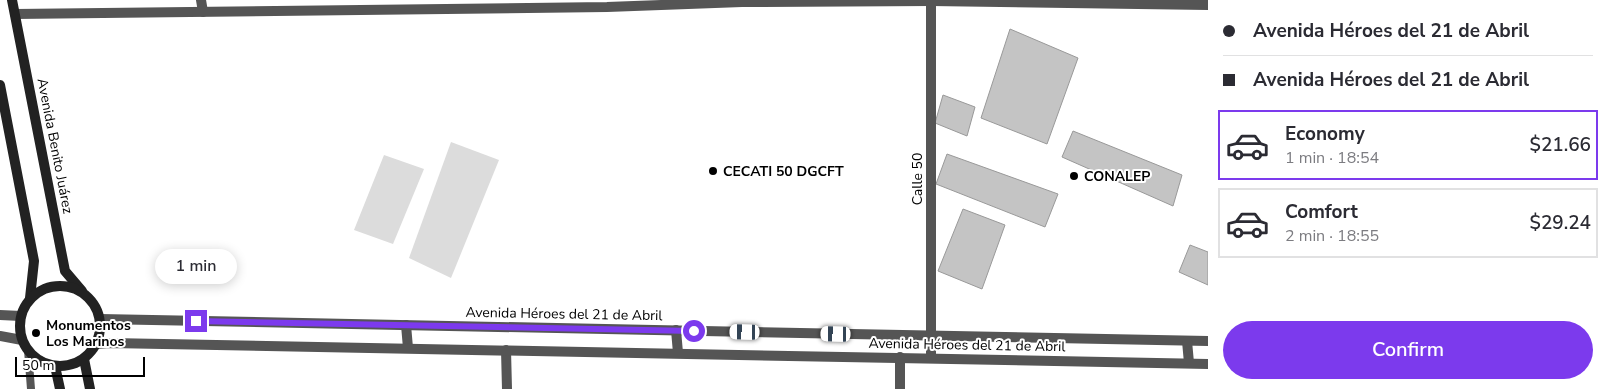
<!DOCTYPE html>
<html lang="en">
<head>
<meta charset="utf-8">
<style>
  body { margin:0; font-family:"Nunito Sans",sans-serif; background:#f2f2f3; color:#2b2b33; height:100vh; display:flex; flex-direction:column; font-size:19px; white-space:nowrap }
  * { box-sizing:border-box; margin:0 }
  p { font-size:16px; color:#7c7c81 }
  .icon { flex:none; width:28px; height:28px; fill:none; stroke:currentColor; stroke-width:2; stroke-linecap:round; stroke-linejoin:round }
  .map { position:relative; flex:1; overflow:hidden }
  .side { display:flex; flex-direction:column; background:#fff; width:400px }
  .side>* { flex:none }
  .top-card { display:grid; align-content:center; height:110px; padding:0 15px; background:#fff }
  .scale { position:absolute; left:15px; bottom:12px; width:130px; box-sizing:border-box; padding-left:5px; border:2px solid #000; border-top:0; font-size:14px; line-height:18px; white-space:nowrap; color:#000; -webkit-text-stroke:4px #fff; paint-order:stroke }
  .end { position:absolute; width:22px; height:22px; margin:-11px; border:6px solid #7c3aed; background:#fff; box-shadow:0 0 0 2px #fff }
  .from { border-radius:50% }
  .bubble { position:absolute; height:35px; border-radius:18px; background:#fff; box-shadow:0 2px 12px #0003; font-size:16px; font-weight:600; line-height:35px; text-align:center }
  .car { position:absolute; width:15px; height:30px; margin:-15px -8px; border-radius:6px; box-shadow:0 0 4px 1px #0007; background:linear-gradient(#fff 24%,#345 0 40%,#fff 0 76%,#345 0 86%,#fff 0) }
  .top-card b { display:flex; align-items:center; gap:18px; height:48px; font-size:19px }
  .top-card b+b { border-top:1px solid #e1e1e2 }
  .top-card i { width:12px; height:12px; background:#2b2b33 }
  ul { padding:0; list-style:none }
  li { display:flex; align-items:center; gap:15px; height:70px; margin:0 10px 8px; padding:0 5px; border:2px solid #e1e1e2; border-radius:0px }
  li div { flex:1 }
  li b { display:block; font-size:19px }
  li em { font-style:normal; font-weight:600 }
  li.selected { border-color:#7c3aed }
  li>.icon { width:45px; height:45px; stroke-width:1.5 }
  .action { display:flex; gap:10px; margin-top:auto; padding:10px 15px }
  .action a { flex:1; height:58px; border-radius:30px; background:#7c3aed; color:#fff; font-size:20px; font-weight:600; line-height:58px; text-align:center }
  main { display:flex; flex:1; min-height:0 }
  .map>svg:first-child { display:block }
  .green { fill:#dcdcdc }
  .building { fill:#c4c4c4; stroke:#999 }
  .lines { fill:none; stroke-linecap:round; stroke-linejoin:round }
  .service { stroke:#555; stroke-width:8 }
  .minor { stroke:#555; stroke-width:10 }
  .tertiary { stroke:#555; stroke-width:10 }
  .secondary { stroke:#222; stroke-width:10 }
  .route { stroke:#7c3aed; stroke-width:6 }
  .poi-dot { fill:#000; stroke:#fff; stroke-width:2 }
  .labels { text-anchor:middle; dominant-baseline:central; stroke-width:4; stroke-linejoin:round; paint-order:stroke }
  .street-label { font-size:14px; fill:#000; stroke:#fff }
  .poi-label { font-size:14px; font-weight:bold; fill:#000; stroke:#fff; text-anchor:start }
</style>
</head>
<body>
<main>
<div class="map">
<svg width="1208" height="389" viewBox="0 0 1208 389">
  <rect width="100%" height="100%" fill="#fff"/>
  <g class="green">
    <path d="M451,142l48,18 -48,118 -42,-20z"/>
    <path d="M384,155l40,14 -31,75 -39,-14z"/>
  </g>
  <g class="building">
    <path d="M1010,29l68,29 -31,86 -66,-26z"/>
    <path d="M943,95l32,12 -8,29 -32,-13z"/>
    <path d="M1073,131l109,44 -9,31 -111,-49z"/>
    <path d="M947,154l111,40 -13,33 -109,-43z"/>
    <path d="M963,209l42,16 -23,64 -44,-18z"/>
    <path d="M1190,245l18,7v33l-29,-13z"/>
  </g>
  <g class="lines">
    <path class="service" d="M28,350l3,39"/>
    <g class="minor">
      <path d="M201,0l2,12"/>
      <path d="M15,14l592,-7 135,-5 189,-1 277,4"/>
      <path d="M506,350l1,39"/>
      <path d="M931,357v-356"/>
      <path d="M900,389v-32"/>
    </g>
    <g class="tertiary">
      <path d="M0,315l21,1"/>
      <path d="M100,319l1108,22"/>
      <path d="M406,325l2,23"/>
      <path d="M676,330l2,23"/>
      <path d="M0,336l22,4"/>
      <path d="M1187,341l2,22"/>
      <path d="M96,344l14,-1 1098,21"/>
    </g>
    <g class="secondary">
      <path d="M12,0l53,271 17,20"/>
      <path d="M0,85l34,176 -4,37"/>
      <circle cx="60" cy="326" r="40"/>
      <path d="M84,359l6,30"/>
      <path d="M55,366l5,23"/>
    </g>
  </g>
  <g class="lines">
    <path class="route" d="M196,321l498,10"/>
  </g>
  <g class="poi-dot">
    <circle cx="713" cy="171" r="5"/>
    <circle cx="1074" cy="176" r="5"/>
    <circle cx="36" cy="333" r="5"/>
  </g>
  <g class="labels">
    <g class="street-label">
      <text transform="translate(55 146) rotate(79)">Avenida Benito Juárez</text>
      <text transform="translate(917 179) rotate(-90)">Calle 50</text>
      <text transform="translate(564 314) rotate(1)">Avenida Héroes del 21 de Abril</text>
      <text transform="translate(967 345) rotate(1)">Avenida Héroes del 21 de Abril</text>
    </g>
    <g class="poi-label">
      <text x="723" y="171">CECATI 50 DGCFT</text>
      <text x="1084" y="176">CONALEP</text>
      <text x="46" y="325">Monumentos<tspan x="46" dy="16">Los Marinos</tspan></text>
    </g>
  </g>
</svg>
<div class="scale">50 m</div>
<i class="end from" style="left:694px;top:331px"></i>
<i class="end" style="left:196px;top:321px"></i>
<div class="bubble" style="left:155px;top:249px;width:82px">1 min</div>
<i class="car" style="left:745px;top:332px;rotate:271deg"></i>
<i class="car" style="left:836px;top:334px;rotate:271deg"></i>
</div>
<section class="side">
<div class="top-card">
<b><i class="from"></i>Avenida Héroes del 21 de Abril</b>
<b><i></i>Avenida Héroes del 21 de Abril</b>
</div>
<ul>
<li class="selected"><svg class="icon" aria-label="car" viewBox="0 0 24 24"><path d="M5 17H2v-5l4-1 3-4h7l3 4 3 1v5h-3M9 17h6M6 11h13"/><circle cx="7" cy="17" r="2"/><circle cx="17" cy="17" r="2"/></svg><div><b>Economy</b><p>1 min · 18:54</p></div><em>$21.66</em></li>
<li><svg class="icon" aria-label="car" viewBox="0 0 24 24"><path d="M5 17H2v-5l4-1 3-4h7l3 4 3 1v5h-3M9 17h6M6 11h13"/><circle cx="7" cy="17" r="2"/><circle cx="17" cy="17" r="2"/></svg><div><b>Comfort</b><p>2 min · 18:55</p></div><em>$29.24</em></li>
</ul>
<div class="action"><a>Confirm</a></div>
</section>
</main>
</body>
</html>
